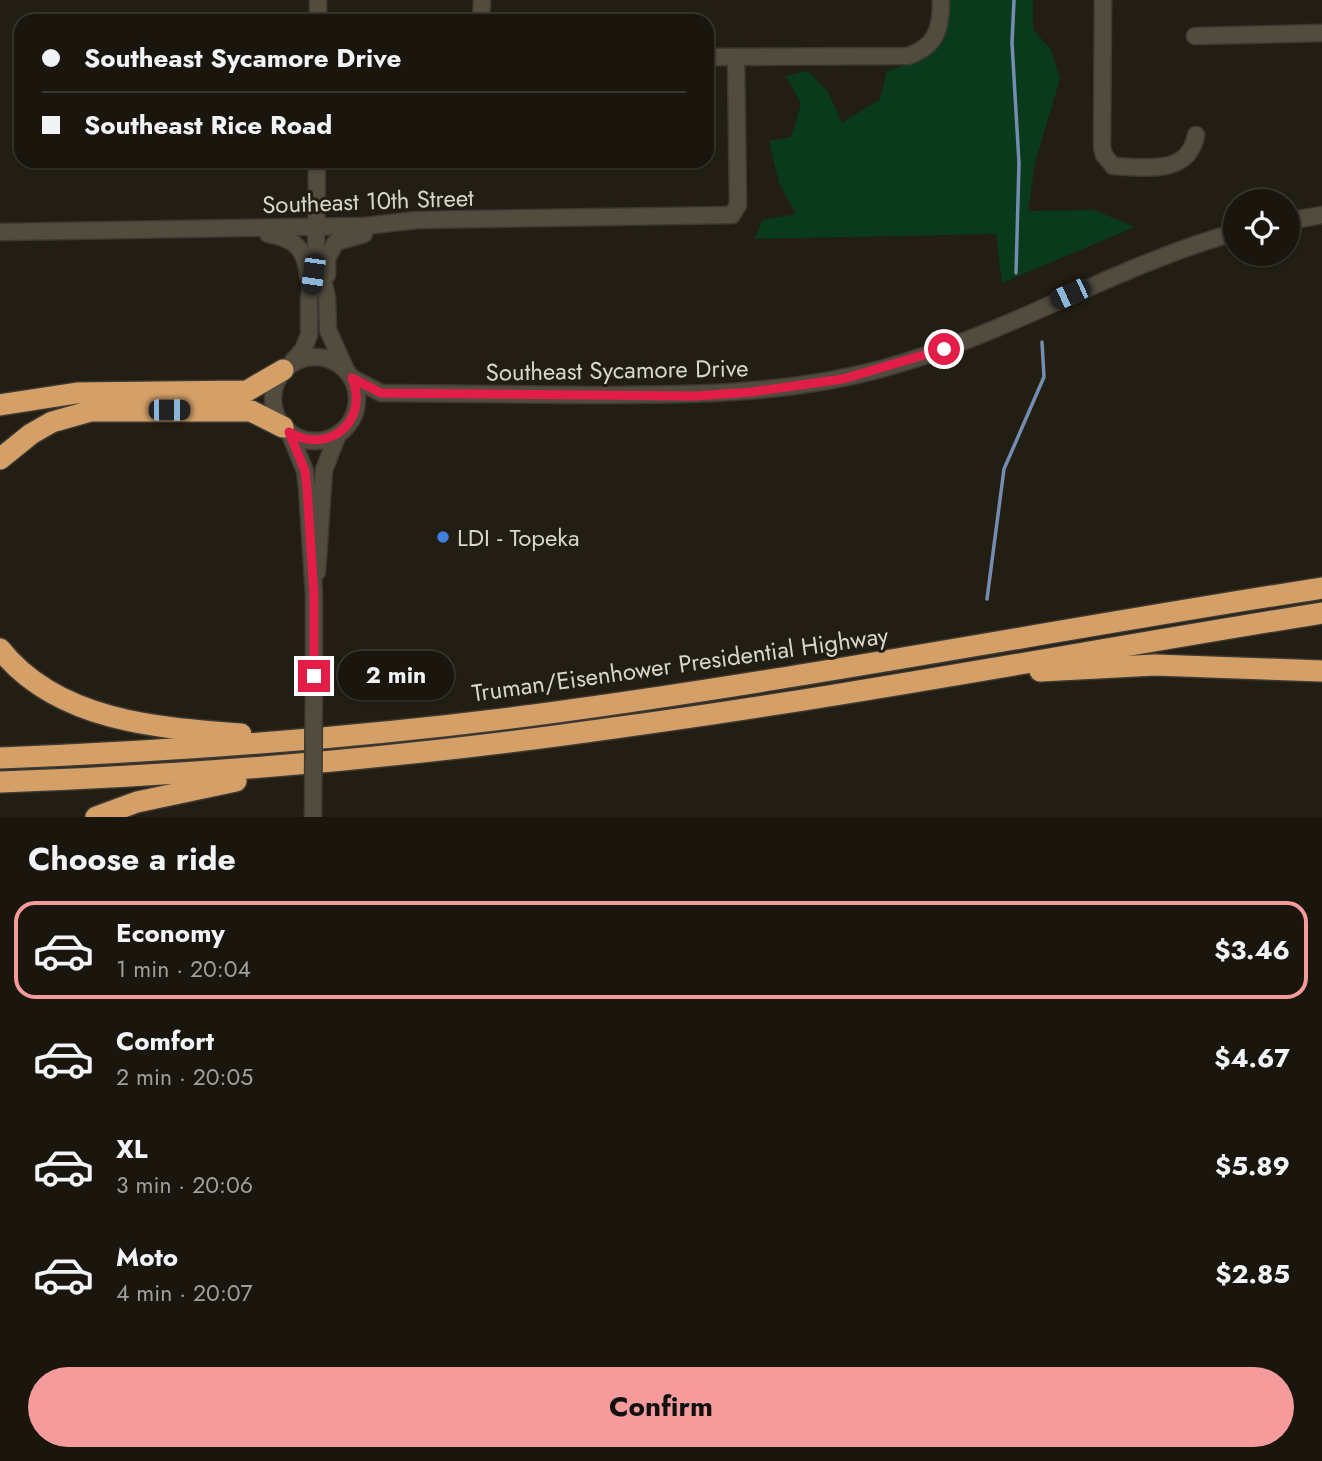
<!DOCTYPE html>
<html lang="en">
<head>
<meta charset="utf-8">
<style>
  body { margin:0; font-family:Jost,sans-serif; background:#27231c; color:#f1f3f6; height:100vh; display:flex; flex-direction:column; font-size:26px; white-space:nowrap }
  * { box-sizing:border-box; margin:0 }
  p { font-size:23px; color:#9f9f9e }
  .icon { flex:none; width:38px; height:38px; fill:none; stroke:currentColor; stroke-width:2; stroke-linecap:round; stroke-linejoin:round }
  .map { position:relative; height:817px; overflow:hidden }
  .side { display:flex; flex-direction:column; background:#1a160e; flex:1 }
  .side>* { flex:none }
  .top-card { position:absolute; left:14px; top:14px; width:700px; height:154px; border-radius:21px; box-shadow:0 2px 5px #0004,0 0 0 2px #38352e; display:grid; align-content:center; height:154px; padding:0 28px; background:#1a160e }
  .buttons { position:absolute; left:1223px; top:189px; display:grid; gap:14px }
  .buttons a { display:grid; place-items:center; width:77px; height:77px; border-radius:50%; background:#1a160e; box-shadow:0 2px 5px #0004,0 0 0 2px #38352e; font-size:35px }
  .end { position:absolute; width:32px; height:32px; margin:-16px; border:9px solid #e11d48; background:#fff; box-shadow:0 0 0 4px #fff }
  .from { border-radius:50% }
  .bubble { position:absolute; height:49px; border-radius:24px; background:#1a160e; box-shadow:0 2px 5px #0004,0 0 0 2px #38352e; font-size:23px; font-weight:700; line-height:49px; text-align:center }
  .car { position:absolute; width:21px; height:42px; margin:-21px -10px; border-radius:9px; box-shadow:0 0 5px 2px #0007; background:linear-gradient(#222 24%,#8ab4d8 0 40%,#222 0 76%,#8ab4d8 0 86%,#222 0) }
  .top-card b { display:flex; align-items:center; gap:24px; height:66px; font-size:26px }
  .top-card b+b { border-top:2px solid #38352e }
  .top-card i { width:18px; height:18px; background:#f1f3f6 }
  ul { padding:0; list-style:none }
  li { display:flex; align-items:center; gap:21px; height:98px; margin:0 14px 10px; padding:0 14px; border:4px solid transparent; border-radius:21px }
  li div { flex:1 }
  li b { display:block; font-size:26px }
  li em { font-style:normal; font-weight:700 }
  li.selected { border-color:#f59b9c }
  li>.icon { width:63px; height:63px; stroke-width:1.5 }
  h2 { padding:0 28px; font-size:32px; line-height:84px }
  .primary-button { display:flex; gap:14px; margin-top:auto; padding:14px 28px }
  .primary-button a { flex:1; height:80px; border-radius:42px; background:#f59b9c; color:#111; font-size:28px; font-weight:700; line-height:80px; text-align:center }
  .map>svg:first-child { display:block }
  .green { fill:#093a1b }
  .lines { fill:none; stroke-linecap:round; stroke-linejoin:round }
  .stream { stroke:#738caf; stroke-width:3.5 }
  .minor-casing { stroke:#3d3932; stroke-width:19 }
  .highway-casing { stroke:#3d3932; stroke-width:24 }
  .minor { stroke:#524c3f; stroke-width:16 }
  .highway { stroke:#d5a068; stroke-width:21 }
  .minor-bridge-casing { stroke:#3d3932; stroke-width:19; stroke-linecap:butt }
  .minor-bridge { stroke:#524c3f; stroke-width:16 }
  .route { stroke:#e11d48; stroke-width:9 }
  .shop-dot { fill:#3f7fe0; stroke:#231e13; stroke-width:2.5 }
  .labels { text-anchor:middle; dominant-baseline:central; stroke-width:6; stroke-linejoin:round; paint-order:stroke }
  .street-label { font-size:24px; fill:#d8d5cd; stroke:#231e13 }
  .poi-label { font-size:24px; fill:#d8d5cd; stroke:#231e13; text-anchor:start }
</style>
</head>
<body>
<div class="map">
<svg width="1322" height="817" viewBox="0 0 1322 817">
  <rect width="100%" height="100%" fill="#231e13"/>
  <path class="green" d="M949,0h84v29l18,21 9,29 -25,84 -7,48 66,-1 41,17 -133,56 -6,-49 -241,5 7,-19 34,-6 -17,-31 -10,-42 22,-4 10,-33 -15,-28 22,-5 20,21 14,31 38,-24 7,-28c43,-14 62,-22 62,-71z"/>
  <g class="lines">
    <g class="stream">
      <path d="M1014,0l-2,43 7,120 -3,110"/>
      <path d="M987,599l17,-130 40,-92 -2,-35"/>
    </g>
    <defs>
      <g id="minor">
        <path d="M1103,0l-1,147 2,8 9,11c31,1 76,10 83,-31"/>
        <path d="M318,21v-21"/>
        <path d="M481,21l1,-21"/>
        <path d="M1195,36l127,-3"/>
        <path d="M707,57l201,-1c29,-10 33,-28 33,-56"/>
        <path d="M1288,221l34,-6"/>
        <path d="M0,232l365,-6 52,-6 315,-5 6,-10 -2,-148"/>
        <path d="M268,234c26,4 38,15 40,42"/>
        <path d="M319,262l8,36 1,32 17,38"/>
        <path d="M327,275v-17l9,-16 28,-8"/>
        <circle cx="315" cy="399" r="42"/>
        <path d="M293,361l10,-11 6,-15v-36l7,-50 1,-88"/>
        <path d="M352,378l29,15c69,1 138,1 207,2 99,0 196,0 293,-26 123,-33 231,-102 355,-137"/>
        <path d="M289,432l16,39 2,17 7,107v80"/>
        <path d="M317,572l7,-102 14,-36"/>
      </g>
      <g id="highway">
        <path d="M0,405l77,-12 170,-2 36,-21"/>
        <path d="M0,459l31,-25 21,-12 39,-11h160l32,16"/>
        <path d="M0,649c57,72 158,79 241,85"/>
        <path d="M1040,671l115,-6 167,6"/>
        <path d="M0,758c178,-7 357,-20 534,-43 264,-35 525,-86 788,-127"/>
        <path d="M0,782c205,-7 411,-25 614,-54 237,-32 472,-77 708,-115"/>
        <path d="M96,817l41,-15 99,-21"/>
      </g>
    </defs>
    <use href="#minor" class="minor-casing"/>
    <use href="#highway" class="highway-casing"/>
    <use href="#minor" class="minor"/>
    <use href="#highway" class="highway"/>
    <defs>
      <path id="minor-bridge" d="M313,817l1,-142"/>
    </defs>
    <use href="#minor-bridge" class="minor-bridge-casing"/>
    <use href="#minor-bridge" class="minor-bridge"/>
  </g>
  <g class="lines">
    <path class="route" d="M314,676v-81l-7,-107 -2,-17 -16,-39c39,24 81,-11 63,-54l29,15 315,3 55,-4 92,-13 101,-30"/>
  </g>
  <circle class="shop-dot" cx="443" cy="537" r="7"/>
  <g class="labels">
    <g class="street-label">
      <text transform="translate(368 201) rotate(-2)">Southeast 10th Street</text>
      <text transform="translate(617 370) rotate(-1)">Southeast Sycamore Drive</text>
      <text transform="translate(680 664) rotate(-8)">Truman/Eisenhower Presidential Highway</text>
    </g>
    <g class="poi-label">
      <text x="457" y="537">LDI - Topeka</text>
    </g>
  </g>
</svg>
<div class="buttons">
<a><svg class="icon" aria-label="locate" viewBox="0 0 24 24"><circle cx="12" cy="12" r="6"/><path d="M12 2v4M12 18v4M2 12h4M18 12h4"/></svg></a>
</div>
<i class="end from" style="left:944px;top:349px"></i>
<i class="end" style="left:314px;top:676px"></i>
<div class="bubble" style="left:338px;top:651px;width:116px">2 min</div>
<i class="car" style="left:313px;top:274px;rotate:188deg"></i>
<i class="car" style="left:1070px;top:294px;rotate:245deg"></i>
<i class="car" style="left:169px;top:410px;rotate:90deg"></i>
<div class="top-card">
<b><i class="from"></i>Southeast Sycamore Drive</b>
<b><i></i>Southeast Rice Road</b>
</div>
</div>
<section class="side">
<h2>Choose a ride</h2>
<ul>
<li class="selected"><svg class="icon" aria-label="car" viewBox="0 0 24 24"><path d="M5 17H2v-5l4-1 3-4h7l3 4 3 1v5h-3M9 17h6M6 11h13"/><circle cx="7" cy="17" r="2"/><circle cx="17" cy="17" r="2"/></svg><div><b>Economy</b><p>1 min · 20:04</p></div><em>$3.46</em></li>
<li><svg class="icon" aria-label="car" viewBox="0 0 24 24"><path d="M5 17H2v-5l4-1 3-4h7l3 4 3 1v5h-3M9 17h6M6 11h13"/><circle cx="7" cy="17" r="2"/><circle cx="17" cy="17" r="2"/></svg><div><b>Comfort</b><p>2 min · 20:05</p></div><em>$4.67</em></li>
<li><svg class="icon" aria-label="car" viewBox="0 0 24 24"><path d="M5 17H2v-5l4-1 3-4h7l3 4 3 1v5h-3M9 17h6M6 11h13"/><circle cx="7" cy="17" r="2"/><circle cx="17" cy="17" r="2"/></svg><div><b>XL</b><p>3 min · 20:06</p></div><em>$5.89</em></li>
<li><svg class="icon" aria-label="car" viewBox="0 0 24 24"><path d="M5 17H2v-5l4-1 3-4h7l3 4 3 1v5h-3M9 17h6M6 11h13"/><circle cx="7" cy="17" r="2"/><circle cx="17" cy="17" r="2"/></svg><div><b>Moto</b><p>4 min · 20:07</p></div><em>$2.85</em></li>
</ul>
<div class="primary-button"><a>Confirm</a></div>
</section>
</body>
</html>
